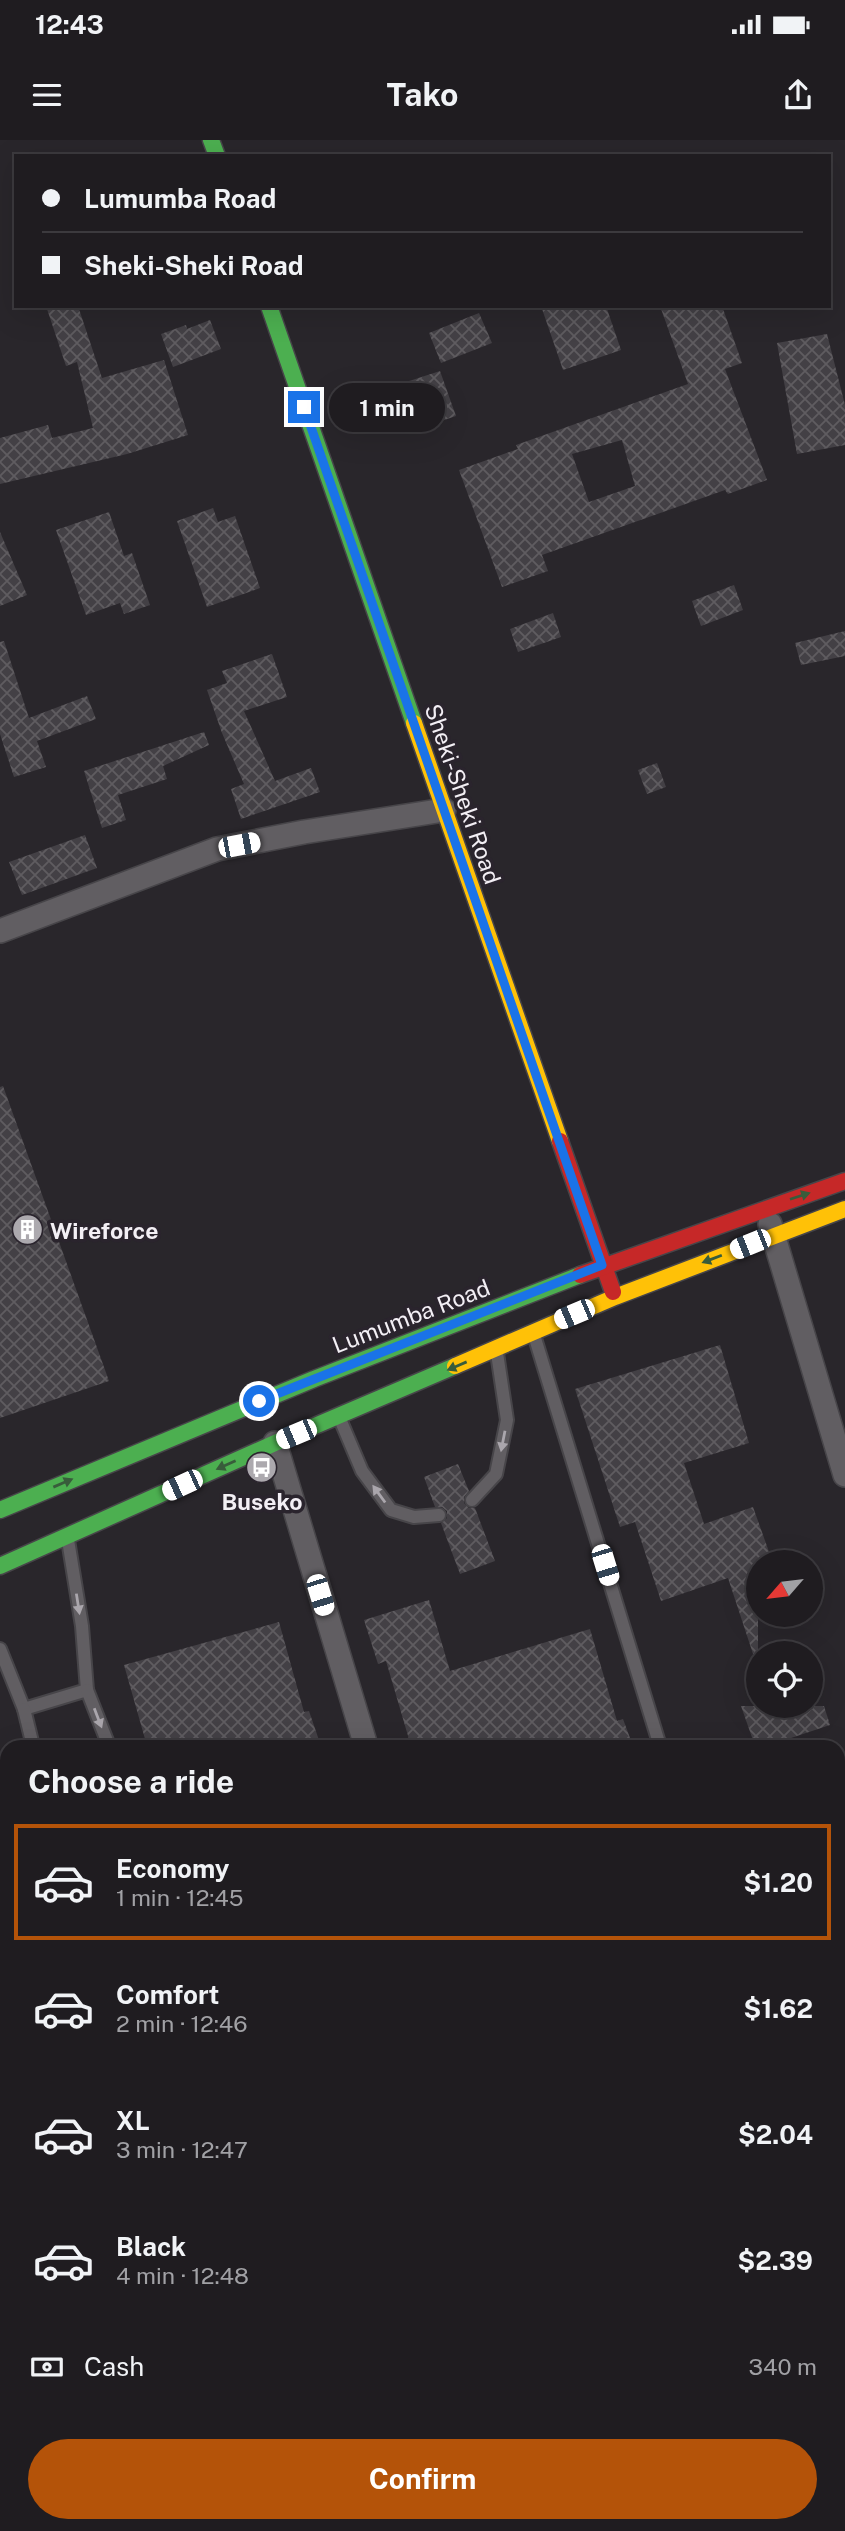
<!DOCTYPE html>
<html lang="en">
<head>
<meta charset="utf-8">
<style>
  body { margin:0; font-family:"Public Sans",sans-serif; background:#272529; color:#f1f3f6; height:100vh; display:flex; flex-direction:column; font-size:26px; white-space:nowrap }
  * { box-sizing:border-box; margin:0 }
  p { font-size:23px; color:#a1a1a5 }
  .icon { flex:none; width:38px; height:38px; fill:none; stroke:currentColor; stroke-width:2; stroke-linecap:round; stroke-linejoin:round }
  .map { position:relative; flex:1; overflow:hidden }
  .details { position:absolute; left:0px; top:1600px; width:845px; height:793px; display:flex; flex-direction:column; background:#1f1c20; border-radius:21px 21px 0 0; box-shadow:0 7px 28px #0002,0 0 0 2px #3c3a3e }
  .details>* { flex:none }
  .guide { position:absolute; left:14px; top:14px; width:817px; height:154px; border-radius:0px; box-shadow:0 7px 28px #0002,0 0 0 2px #3c3a3e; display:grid; align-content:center; height:154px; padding:0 28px; background:#1f1c20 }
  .needle { width:46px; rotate:242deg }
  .controls { position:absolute; left:746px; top:1410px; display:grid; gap:14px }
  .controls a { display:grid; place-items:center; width:77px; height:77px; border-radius:50%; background:#1f1c20; box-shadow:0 7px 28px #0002,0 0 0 2px #3c3a3e; font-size:35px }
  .end { position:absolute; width:32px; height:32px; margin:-16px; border:9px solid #1a73e8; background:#fff; box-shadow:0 0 0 4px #fff }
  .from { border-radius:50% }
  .bubble { position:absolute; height:49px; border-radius:24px; background:#1f1c20; box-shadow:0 7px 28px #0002,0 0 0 2px #3c3a3e; font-size:23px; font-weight:700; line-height:49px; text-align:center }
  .car { position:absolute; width:21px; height:42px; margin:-21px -10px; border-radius:9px; box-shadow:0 0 5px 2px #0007; background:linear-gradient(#fff 24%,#345 0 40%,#fff 0 76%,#345 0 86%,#fff 0) }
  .guide b { display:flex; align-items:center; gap:24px; height:66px; font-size:26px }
  .guide b+b { border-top:2px solid #3c3a3e }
  .guide i { width:18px; height:18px; background:#f1f3f6 }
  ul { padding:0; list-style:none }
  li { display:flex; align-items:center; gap:21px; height:116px; margin:0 14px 10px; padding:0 14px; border:4px solid transparent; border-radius:0px }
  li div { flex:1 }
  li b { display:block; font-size:26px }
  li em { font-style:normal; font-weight:700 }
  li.selected { border-color:#b45309 }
  li>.icon { width:63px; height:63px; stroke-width:1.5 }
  h2 { padding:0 28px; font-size:32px; line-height:84px }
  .pay { display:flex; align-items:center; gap:18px; height:77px; padding:0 28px; font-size:26px }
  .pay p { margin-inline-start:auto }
  .cta { display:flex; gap:14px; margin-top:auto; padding:14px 28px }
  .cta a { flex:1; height:80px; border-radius:42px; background:#b45309; color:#fff; font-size:28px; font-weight:700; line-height:80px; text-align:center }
  .status { display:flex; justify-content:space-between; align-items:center; height:49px; padding:0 35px; background:#1f1c20; direction:ltr }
  .status svg { height:19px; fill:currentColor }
  header { display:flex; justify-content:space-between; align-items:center; height:91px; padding:0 28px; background:#1f1c20; font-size:32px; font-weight:700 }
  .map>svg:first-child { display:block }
  .building { fill:url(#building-cross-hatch); fill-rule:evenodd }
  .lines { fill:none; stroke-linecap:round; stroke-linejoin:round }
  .lane-casing { stroke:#474549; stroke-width:16 }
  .street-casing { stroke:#474549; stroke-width:26 }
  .fast-casing { stroke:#474549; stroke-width:19 }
  .slow-casing { stroke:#474549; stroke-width:19 }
  .jam-casing { stroke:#474549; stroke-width:19 }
  .lane { stroke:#615e62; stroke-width:12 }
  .street { stroke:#615e62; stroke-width:23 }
  .fast { stroke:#4caf50; stroke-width:16 }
  .slow { stroke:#ffc107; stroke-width:16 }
  .jam { stroke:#c62828; stroke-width:16 }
  .oneway { fill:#385c3b }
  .oneway2 { fill:#aaa6ac }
  .route { stroke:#1a73e8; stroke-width:9 }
  .labels { text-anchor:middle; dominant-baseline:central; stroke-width:7; stroke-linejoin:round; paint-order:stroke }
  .street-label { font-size:23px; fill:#f3eff5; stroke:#2a242d }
  .poi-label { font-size:23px; font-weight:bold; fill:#f3eff5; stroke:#2a242d; text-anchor:start }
</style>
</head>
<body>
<div class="status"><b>12:43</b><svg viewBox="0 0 49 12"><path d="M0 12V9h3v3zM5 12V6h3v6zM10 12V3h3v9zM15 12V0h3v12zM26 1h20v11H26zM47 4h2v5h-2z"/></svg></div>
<header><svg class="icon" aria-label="menu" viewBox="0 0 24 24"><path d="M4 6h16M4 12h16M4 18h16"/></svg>Tako<svg class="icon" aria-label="share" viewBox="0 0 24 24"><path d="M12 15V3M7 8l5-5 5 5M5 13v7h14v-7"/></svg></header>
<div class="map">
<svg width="845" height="2391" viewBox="0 0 845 2391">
  <defs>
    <pattern id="building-cross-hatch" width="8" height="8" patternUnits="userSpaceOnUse" patternTransform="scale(1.75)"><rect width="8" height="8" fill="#434045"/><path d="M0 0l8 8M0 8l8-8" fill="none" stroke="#5f5c60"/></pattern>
  </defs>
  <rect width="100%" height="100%" fill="#29262b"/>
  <g class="building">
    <path d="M46,166h32l24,72 62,-18 24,75 -61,19 -127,30v-46l48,-13 4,13 41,-10 -16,-66 -11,4z"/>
    <path d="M541,166h65l15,44 -58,20z"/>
    <path d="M660,166h62l20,57 -17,6 42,111 -39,14 -3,-4 -183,65 6,16 -46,16 -43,-117 59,-21 -2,-4 172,-61zM622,300l13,46 -46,16 -17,-48z"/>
    <path d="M479,173l13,30 -51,20 -12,-30z"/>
    <path d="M210,180l11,29 -48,18 -12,-33 25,-9 1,4z"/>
    <path d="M827,194l18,71v40l-48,9 -20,-111z"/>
    <path d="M440,231l16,45 -41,14 -15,-46z"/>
    <path d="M213,368l5,14 17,-6 25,72 -53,19 -30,-86z"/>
    <path d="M109,372l15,44 8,-3 18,52 -26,9 -4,-11 -34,12 -30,-85z"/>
    <path d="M0,392l27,63 -27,11z"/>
    <path d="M734,445l9,25 -42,16 -9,-25z"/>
    <path d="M553,473l8,24 -43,15 -8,-23z"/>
    <path d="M845,491v25l-44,9 -6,-22z"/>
    <path d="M4,501l25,77 58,-22 9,23 -59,22 9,26 -32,10 -14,-43v-92z"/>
    <path d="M272,514l15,43 -43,14 31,70 36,-13 9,24 -79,27 -10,-30 13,-5 -22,-51 -15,-43 20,-7 -5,-12z"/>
    <path d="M204,592l5,13 -46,21 4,13 -49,16 8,25 -24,8 -18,-57z"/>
    <path d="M657,623l9,24 -19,7 -9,-24z"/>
    <path d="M85,695l12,33 -75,27 -13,-33z"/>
    <path d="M3,946l106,295 -109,37v-331z"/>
    <path d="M720,1205l29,98 -65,20 20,61 49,-17 20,56h-15v93l-4,1 -26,-79 -67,23 -26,-79 -15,5 -45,-138z"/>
    <path d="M458,1324l11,27 -5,6v6l5,5h6l20,53 -35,13 -19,-51 6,-5v-7l-5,-4h-7l-11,-30z"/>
    <path d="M429,1460l21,71 140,-42 27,92 6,-2 10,27h-222l-25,-85 -8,3 -14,-44z"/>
    <path d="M279,1482l25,90 5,-1 12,35h-174l-23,-81z"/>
    <path d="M741,1566h83l6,19 -63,21h-12z"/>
  </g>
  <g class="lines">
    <defs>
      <g id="lane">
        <path d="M534,1195l126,411"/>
        <path d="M340,1279l22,52 29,39 23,7 25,-2"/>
        <path d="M472,1360l24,-26 11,-54 -10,-67"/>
        <path d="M0,1509l24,60 63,-19 -5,-64 -14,-86"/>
        <path d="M87,1550l22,56"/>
        <path d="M24,1569l9,37"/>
        <path d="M838,2168l7,-3"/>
      </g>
      <g id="street">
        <path d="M0,791l217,-82 87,-17 140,-22"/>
        <path d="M770,1084l75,251"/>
        <path d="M275,1303l91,303"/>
        <path d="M0,1856l7,22"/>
        <path d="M838,1994l7,-2"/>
        <path d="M165,2385l2,6"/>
      </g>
      <g id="fast">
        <path d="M211,0l6,16"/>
        <path d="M269,166l145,417"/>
        <path d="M0,1370l314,-131 266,-104"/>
        <path d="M0,1426l275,-123 180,-77"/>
      </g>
      <g id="slow">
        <path d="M414,583l146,418"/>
        <path d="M455,1226l160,-69 230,-88"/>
      </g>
      <g id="jam">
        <path d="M560,1001l53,151"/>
        <path d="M580,1135l265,-94"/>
      </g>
    </defs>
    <use href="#lane" class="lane-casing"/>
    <use href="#street" class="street-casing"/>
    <use href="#fast" class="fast-casing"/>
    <use href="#slow" class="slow-casing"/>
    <use href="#jam" class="jam-casing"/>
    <use href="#lane" class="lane"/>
    <use href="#street" class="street"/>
    <use href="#fast" class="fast"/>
    <use href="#slow" class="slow"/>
    <use href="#jam" class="jam"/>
  </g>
  <defs><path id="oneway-solid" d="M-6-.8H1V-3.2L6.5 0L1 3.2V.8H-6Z" transform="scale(1.75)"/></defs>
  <g class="oneway">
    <use href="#oneway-solid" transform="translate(800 1056) rotate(-18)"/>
    <use href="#oneway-solid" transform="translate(712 1119) rotate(159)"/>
    <use href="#oneway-solid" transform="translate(457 1226) rotate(157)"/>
    <use href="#oneway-solid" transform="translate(226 1325) rotate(156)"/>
    <use href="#oneway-solid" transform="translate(63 1343) rotate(-23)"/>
  </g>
  <g class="oneway2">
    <use href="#oneway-solid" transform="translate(503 1301) rotate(101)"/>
    <use href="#oneway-solid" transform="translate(379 1354) rotate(-126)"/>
    <use href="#oneway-solid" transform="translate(78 1464) rotate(81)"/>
    <use href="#oneway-solid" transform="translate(98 1578) rotate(69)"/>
  </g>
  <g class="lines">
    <path class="route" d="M259,1261l343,-136 -298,-858"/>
  </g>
  <defs>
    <symbol id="building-disc" viewBox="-11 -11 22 22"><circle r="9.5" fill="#aca9ae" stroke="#2a242d"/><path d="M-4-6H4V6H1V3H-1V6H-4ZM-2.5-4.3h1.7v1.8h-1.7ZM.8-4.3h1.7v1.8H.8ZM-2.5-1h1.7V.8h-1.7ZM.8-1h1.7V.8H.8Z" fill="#fff"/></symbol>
    <symbol id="bus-disc" viewBox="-11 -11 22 22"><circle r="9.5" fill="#aca9ae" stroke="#2a242d"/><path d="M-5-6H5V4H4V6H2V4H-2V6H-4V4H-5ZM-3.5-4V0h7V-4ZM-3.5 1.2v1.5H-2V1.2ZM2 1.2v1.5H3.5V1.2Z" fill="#fff"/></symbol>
  </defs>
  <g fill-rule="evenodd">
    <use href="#building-disc" x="10" y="1072" width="35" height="35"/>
    <use href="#bus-disc" x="244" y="1310" width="35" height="35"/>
  </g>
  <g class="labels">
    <g class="street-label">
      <text transform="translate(463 654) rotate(71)">Sheki-Sheki Road</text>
      <text transform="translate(411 1176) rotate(-21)">Lumumba Road</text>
    </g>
    <g class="poi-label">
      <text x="50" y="1090">Wireforce</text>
      <text x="262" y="1361" text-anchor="middle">Buseko</text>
    </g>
  </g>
</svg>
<div class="controls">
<a><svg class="needle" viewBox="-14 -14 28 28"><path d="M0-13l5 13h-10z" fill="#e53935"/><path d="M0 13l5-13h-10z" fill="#a1a1a5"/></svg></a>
<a><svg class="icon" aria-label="locate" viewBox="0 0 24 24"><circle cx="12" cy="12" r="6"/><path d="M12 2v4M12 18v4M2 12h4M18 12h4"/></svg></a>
</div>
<i class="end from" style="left:259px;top:1261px"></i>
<i class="end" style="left:304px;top:267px"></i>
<div class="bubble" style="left:329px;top:243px;width:116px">1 min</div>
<i class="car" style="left:239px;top:705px;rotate:79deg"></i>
<i class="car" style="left:750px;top:1104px;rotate:248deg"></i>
<i class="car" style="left:574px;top:1174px;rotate:247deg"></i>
<i class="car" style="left:296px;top:1294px;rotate:247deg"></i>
<i class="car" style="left:182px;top:1345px;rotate:245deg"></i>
<i class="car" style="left:605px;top:1425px;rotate:163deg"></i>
<i class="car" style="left:320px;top:1455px;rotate:163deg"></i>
<div class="guide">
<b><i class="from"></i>Lumumba Road</b>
<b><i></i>Sheki-Sheki Road</b>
</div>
<section class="details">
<h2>Choose a ride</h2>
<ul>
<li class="selected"><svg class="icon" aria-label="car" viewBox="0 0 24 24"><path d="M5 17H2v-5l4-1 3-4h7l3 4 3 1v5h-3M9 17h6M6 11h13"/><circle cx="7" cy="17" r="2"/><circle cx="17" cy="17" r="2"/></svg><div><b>Economy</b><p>1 min · 12:45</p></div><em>$1.20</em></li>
<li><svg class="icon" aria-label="car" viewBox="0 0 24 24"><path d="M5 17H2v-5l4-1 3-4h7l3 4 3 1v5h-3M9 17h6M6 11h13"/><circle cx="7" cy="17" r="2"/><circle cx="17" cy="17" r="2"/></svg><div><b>Comfort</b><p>2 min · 12:46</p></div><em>$1.62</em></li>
<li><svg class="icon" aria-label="car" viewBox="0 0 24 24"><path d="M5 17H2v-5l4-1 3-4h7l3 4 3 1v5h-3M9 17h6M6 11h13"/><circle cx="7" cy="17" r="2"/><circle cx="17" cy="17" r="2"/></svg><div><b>XL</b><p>3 min · 12:47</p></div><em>$2.04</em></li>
<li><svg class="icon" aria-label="car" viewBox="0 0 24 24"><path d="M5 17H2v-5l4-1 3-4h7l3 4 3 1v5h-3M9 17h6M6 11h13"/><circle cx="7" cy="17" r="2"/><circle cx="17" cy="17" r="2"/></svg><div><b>Black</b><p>4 min · 12:48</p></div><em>$2.39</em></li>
</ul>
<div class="pay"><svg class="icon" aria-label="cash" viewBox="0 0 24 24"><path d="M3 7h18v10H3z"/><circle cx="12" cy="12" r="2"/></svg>Cash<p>340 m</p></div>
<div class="cta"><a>Confirm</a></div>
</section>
</div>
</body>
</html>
